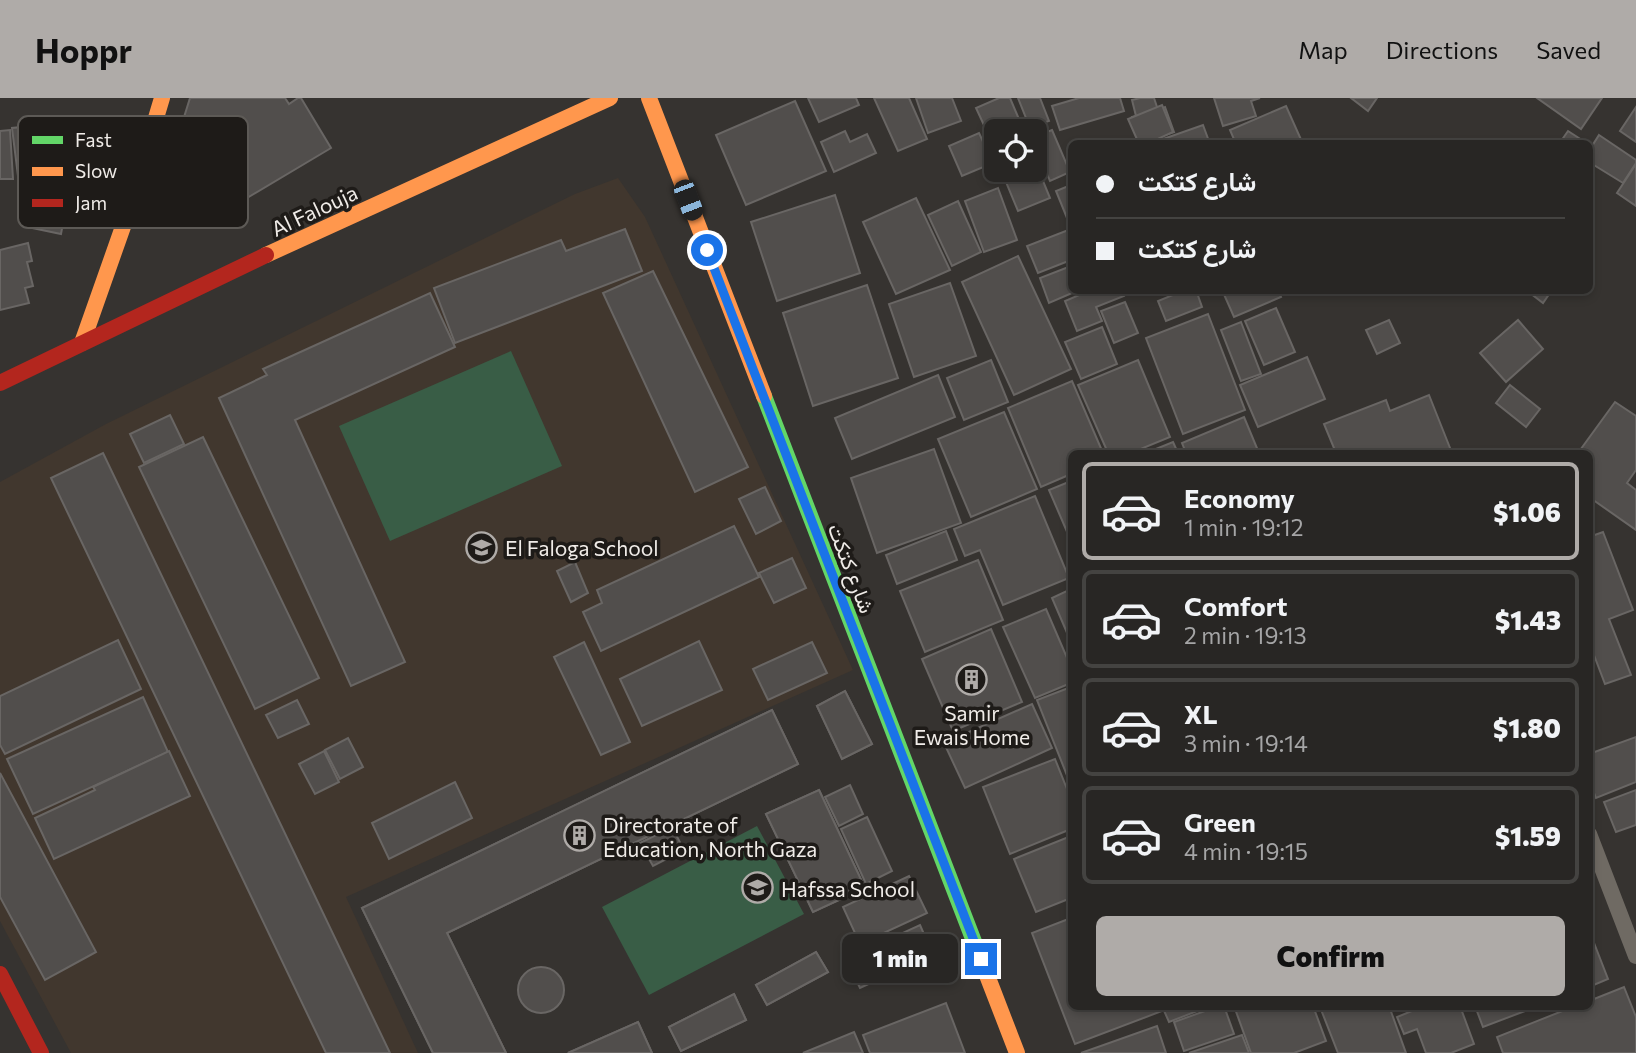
<!DOCTYPE html>
<html lang="en">
<head>
<meta charset="utf-8">
<style>
  body { margin:0; font-family:Commissioner,Vazirmatn,sans-serif; background:#343231; color:#f1f3f6; height:100vh; display:flex; flex-direction:column; font-size:26px; white-space:nowrap }
  * { box-sizing:border-box; margin:0 }
  p { font-size:23px; color:#a5a5a6 }
  .icon { flex:none; width:38px; height:38px; fill:none; stroke:currentColor; stroke-width:2; stroke-linecap:round; stroke-linejoin:round }
  .map { position:relative; flex:1; overflow:hidden }
  .side { position:absolute; left:1068px; top:352px; width:525px; height:560px; display:flex; flex-direction:column; background:#282624; border-radius:10px; box-shadow:0 4px 10px #0003,0 0 0 2px #444341 }
  .side>* { flex:none }
  .top-card { position:absolute; left:1068px; top:42px; width:525px; height:154px; border-radius:10px; box-shadow:0 4px 10px #0003,0 0 0 2px #444341; display:grid; align-content:center; height:154px; padding:0 28px; background:#282624 }
  .controls { position:absolute; left:984px; top:21px; display:grid; gap:14px }
  .controls a { display:grid; place-items:center; width:63px; height:63px; border-radius:10px; background:#282624; box-shadow:0 4px 10px #0003,0 0 0 2px #444341; font-size:35px }
  .end { position:absolute; width:32px; height:32px; margin:-16px; border:9px solid #1a73e8; background:#fff; box-shadow:0 0 0 4px #fff }
  .from { border-radius:50% }
  .bubble { position:absolute; height:49px; border-radius:10px; background:#282624; box-shadow:0 4px 10px #0003,0 0 0 2px #444341; font-size:23px; font-weight:800; line-height:49px; text-align:center }
  .car { position:absolute; width:21px; height:42px; margin:-21px -10px; border-radius:9px; box-shadow:0 0 5px 2px #0007; background:linear-gradient(#222 24%,#8ab4d8 0 40%,#222 0 76%,#8ab4d8 0 86%,#222 0) }
  .top-card b { display:flex; align-items:center; gap:24px; height:66px; font-size:26px }
  .top-card b+b { border-top:2px solid #444341 }
  .top-card i { width:18px; height:18px; background:#f1f3f6 }
  ul { padding:12px 0 0; list-style:none }
  li { display:flex; align-items:center; gap:21px; height:98px; margin:0 14px 10px; padding:0 14px; border:4px solid #444341; border-radius:10px }
  li div { flex:1 }
  li b { display:block; font-size:26px }
  li em { font-style:normal; font-weight:800 }
  li.selected { border-color:#afaba8 }
  li>.icon { width:63px; height:63px; stroke-width:1.5 }
  .cta { display:flex; gap:14px; margin-top:auto; padding:14px 28px }
  .cta a { flex:1; height:80px; border-radius:10px; background:#afaba8; color:#111; font-size:28px; font-weight:800; line-height:80px; text-align:center }
  header { display:flex; align-items:center; gap:42px; box-sizing:border-box; height:98px; padding:0 35px; background:#afaba8; color:#111 }
  header strong { font-size:33px }
  nav { display:flex; gap:38px; margin-inline-start:auto; font-size:24px }
  .map>svg:first-child { display:block }
  .built { fill:#41372e }
  .grass { fill:#395d46 }
  .building { fill:#514e4c; stroke:#696664; stroke-width:2 }
  .lines { fill:none; stroke-linecap:round; stroke-linejoin:round }
  .lane { stroke:#6f6a63; stroke-width:16 }
  .fast { stroke:#63d668; stroke-width:16 }
  .slow { stroke:#ff974d; stroke-width:16 }
  .jam { stroke:#b3261e; stroke-width:16 }
  .route { stroke:#1a73e8; stroke-width:9 }
  .labels { text-anchor:middle; dominant-baseline:central; stroke-width:7; stroke-linejoin:round; paint-order:stroke }
  .street-label { font-size:21px; fill:#f0ece8; stroke:#1e1b18 }
  .poi-label { font-size:21px; fill:#f0ece8; stroke:#1e1b18; text-anchor:start }
  .key { fill:#1e1b18; stroke:#5d5a56; stroke-width:2 }
  .key-label { font-size:19px; fill:#f0ece8 }
</style>
</head>
<body>
<header>
<strong>Hoppr</strong>
<nav><a>Map</a><a>Directions</a><a>Saved</a></nav>
</header>
<div class="map">
<svg width="1636" height="955" viewBox="0 0 1636 955">
  <rect width="100%" height="100%" fill="#363330"/>
  <path class="built" d="M618,80l27,39 208,453 -507,227 72,156h-347l-71,-132v-439l106,-58 469,-230z"/>
  <g class="grass">
    <path d="M511,253l51,115 -172,75 -51,-115z"/>
    <path d="M757,728l47,88 -155,81 -47,-88z"/>
  </g>
  <g class="building">
    <path d="M190,0h95l4,6 9,-6h3l30,50 -126,75 -36,-58z"/>
    <path d="M808,0h48l3,7 -40,17z"/>
    <path d="M874,0h35l18,41 -29,12z"/>
    <path d="M916,0h36l9,23 -33,12z"/>
    <path d="M999,0h11l14,33h-28v20l-20,-43z"/>
    <path d="M1018,0h22l9,23 -19,7z"/>
    <path d="M1079,0h41l4,13 -64,19 -8,-24z"/>
    <path d="M1140,0h14l4,12 7,-3 9,25 -34,11 -8,-26 4,-1 -4,-16z"/>
    <path d="M1214,0h46l-9,3 5,15 -33,10z"/>
    <path d="M1351,0h26l-9,13z"/>
    <path d="M1537,0h65l-21,31z"/>
    <path d="M795,3l31,70 -80,34 -30,-70z"/>
    <path d="M1162,7l11,27 -26,12h-8l-11,-25z"/>
    <path d="M1286,8l17,38h-67l-6,-14z"/>
    <path d="M1636,9v35l-16,-11z"/>
    <path d="M93,22l5,48 -80,8 -6,-48z"/>
    <path d="M1203,27l7,19h-61z"/>
    <path d="M10,32l3,49h-13v-48z"/>
    <path d="M1052,32l18,42 -20,9 -16,-37v-7z"/>
    <path d="M845,33l5,11 17,-8 9,19 -42,19 -13,-30z"/>
    <path d="M1568,33l20,13h-29z"/>
    <path d="M979,35l14,30 -31,13 -13,-30z"/>
    <path d="M1599,37l37,25v3l-13,20 -34,-21v-18l3,2z"/>
    <path d="M1034,61l16,39 -32,13 -17,-41h33z"/>
    <path d="M1636,66v42l-19,-13z"/>
    <path d="M41,82l29,5 -9,49 -29,-6z"/>
    <path d="M1071,87v38h-2l-13,-32z"/>
    <path d="M998,90l19,52 -33,12 -19,-51z"/>
    <path d="M835,97l25,78 -83,28 -26,-79z"/>
    <path d="M916,100l34,72 -54,24 -33,-72z"/>
    <path d="M958,103l23,51 -29,14 -24,-51z"/>
    <path d="M625,131l17,42 -187,72 -21,-55 127,-48 5,11z"/>
    <path d="M1071,131v31l-33,13 -11,-27z"/>
    <path d="M28,145l4,18 -5,1 6,24 -8,2 4,15 -29,7v-60z"/>
    <path d="M1018,158l53,113 -57,26 -52,-113z"/>
    <path d="M1071,168v24h8l-30,13 -9,-25z"/>
    <path d="M653,173l95,196 -53,25 -92,-199z"/>
    <path d="M950,185l26,73 -62,21 -25,-73z"/>
    <path d="M867,187l31,93 -85,28 -30,-93z"/>
    <path d="M1091,192h31l2,6 -28,11 6,14 -25,10 -12,-30z"/>
    <path d="M1185,192h11l6,17 -36,14 -8,-20z"/>
    <path d="M1222,192h56l3,7 -47,20z"/>
    <path d="M1526,192h26l-9,13z"/>
    <path d="M430,195l25,54 -160,73 110,242 -54,24 -132,-288 48,-23 -4,-6z"/>
    <path d="M1125,204l13,31 -24,10 -13,-32z"/>
    <path d="M1276,210l19,44 -31,13 -19,-44z"/>
    <path d="M1208,216l37,96 -62,24 -37,-96z"/>
    <path d="M1389,222l11,23 -23,11 -11,-24z"/>
    <path d="M1518,222l25,29 -37,33 -26,-29z"/>
    <path d="M1241,224l20,52 -20,7 -20,-51z"/>
    <path d="M1102,229l15,37 -36,15 -16,-37z"/>
    <path d="M1307,259l18,42 -67,28 -18,-42z"/>
    <path d="M991,262l17,42 -44,18 -17,-42z"/>
    <path d="M1138,262l32,77 -39,16h-23l-30,-68z"/>
    <path d="M938,277l17,42 -103,42 -17,-41z"/>
    <path d="M1072,283l31,72h-32v21l-30,13 -33,-79z"/>
    <path d="M1510,287l30,24 -14,18 -30,-24z"/>
    <path d="M1429,297l23,58h-97l-1,-2 -6,2h-12l-12,-29 62,-24 4,11z"/>
    <path d="M1615,304l21,14v54l-9,13 9,7v40l-47,-33v-44h-11z"/>
    <path d="M1004,314l33,77 -66,28 -33,-78z"/>
    <path d="M170,317l14,29 -40,19 -14,-29z"/>
    <path d="M1244,319l15,36h-73l-4,-10z"/>
    <path d="M203,339l116,241 -64,31 -116,-242z"/>
    <path d="M1173,344l5,11h-32z"/>
    <path d="M934,351l27,74 -84,30 -26,-75z"/>
    <path d="M103,355l287,600h-64l-275,-575z"/>
    <path d="M1071,383v60l-22,-51z"/>
    <path d="M765,389l16,34 -25,13 -17,-35z"/>
    <path d="M1035,398l34,82 -66,27 -23,-55 -15,6 -11,-27z"/>
    <path d="M734,428l25,51 -158,74 -18,-39 19,-9 -5,-13z"/>
    <path d="M946,433l11,29 -60,24 -11,-29z"/>
    <path d="M1603,434l30,78 -24,9 22,56 -26,9 -16,-42v-105z"/>
    <path d="M792,460l14,30 -32,15 -15,-30z"/>
    <path d="M978,462l25,60 -78,32 -25,-61z"/>
    <path d="M575,464l13,31 -17,9 -14,-31z"/>
    <path d="M1071,491v53l-19,-44z"/>
    <path d="M1046,511l25,58v16l-36,15 -32,-71z"/>
    <path d="M991,531l31,73 -69,29 -31,-72z"/>
    <path d="M118,542l23,49 -136,65 -5,-9v-49z"/>
    <path d="M699,543l23,49 -80,36 -22,-47z"/>
    <path d="M584,544l46,100 -29,13 -47,-98z"/>
    <path d="M812,544l15,31 -59,27 -15,-31z"/>
    <path d="M1071,589v96h-1l-33,-83z"/>
    <path d="M845,593l27,53 -30,15 -25,-53z"/>
    <path d="M845,593l27,53 -30,15 -25,-53z"/>
    <path d="M143,599l25,55 -135,62 -26,-55z"/>
    <path d="M297,602l12,24 -31,14 -12,-23z"/>
    <path d="M1032,606l20,44 -87,40 -21,-45z"/>
    <path d="M772,612l26,54 -351,169 59,120h-73l-71,-145z"/>
    <path d="M772,612l26,54 -351,169 59,120h-73l-71,-145z"/>
    <path d="M1636,639v45l-40,16 -7,-18v-26z"/>
    <path d="M348,640l15,29 -23,12 -15,-29z"/>
    <path d="M169,653l21,45 -136,63 -19,-41 60,-28 -2,-3z"/>
    <path d="M324,653l15,31 -24,12 -16,-30z"/>
    <path d="M1055,661l16,40v30l-61,25 -27,-67z"/>
    <path d="M0,675l96,179 -51,28 -45,-83z"/>
    <path d="M455,684l17,36 -83,41 -17,-36z"/>
    <path d="M850,687l13,29 -24,12 -14,-29z"/>
    <path d="M819,692l46,98 -52,24 -47,-98z"/>
    <path d="M819,692l46,98 -52,24 -47,-98z"/>
    <path d="M1636,692v35l-20,7 -12,-30z"/>
    <path d="M867,719l25,54 -26,13 -25,-55z"/>
    <path d="M672,729l12,23 -31,16 -13,-23z"/>
    <path d="M1071,738v62l-35,14 -22,-53z"/>
    <path d="M909,778l18,37 -67,31 -17,-37z"/>
    <path d="M1071,820v88h89l2,5 -87,33 -43,-111z"/>
    <path d="M920,827l13,30 -73,33 -14,-29z"/>
    <path d="M1589,832l19,49 -19,8z"/>
    <path d="M816,854l12,20 -61,33 -11,-20z"/>
    <path d="M816,854l12,20 -61,33 -11,-20z"/>
    <circle cx="541" cy="892" r="23"/>
    <path d="M1624,889l12,30v36h-133l-6,-16 78,-31h14v-5z"/>
    <path d="M734,896l12,26 -65,31 -12,-24z"/>
    <path d="M734,896l12,26 -65,31 -12,-24z"/>
    <path d="M946,905l19,50h-95l-7,-18z"/>
    <path d="M1162,908h48l-41,16z"/>
    <path d="M1219,908h5l10,28 -50,17 -10,-29z"/>
    <path d="M1234,908h67l1,2 11,-2 13,35 -32,12h-43z"/>
    <path d="M1389,908l17,47h-68l-18,-46z"/>
    <path d="M1424,908h36l14,38 -23,9h-25l-9,-24 -13,5 -7,-17z"/>
    <path d="M1475,908h63l-55,21z"/>
    <path d="M638,924l14,31h-84z"/>
    <path d="M638,924l14,31h-84z"/>
    <path d="M1157,928l9,27h-85z"/>
    <path d="M854,934l9,21h-60z"/>
    <path d="M1242,937l7,18h-60z"/>
  </g>
  <g class="lines">
    <path class="lane" d="M1589,736l47,122"/>
    <path class="fast" d="M764,298l221,574"/>
    <g class="slow">
      <path d="M649,0l115,298"/>
      <path d="M266,157l344,-157"/>
      <path d="M82,245l43,-122 37,-123"/>
      <path d="M985,872l32,83"/>
    </g>
    <g class="jam">
      <path d="M0,285l266,-128"/>
      <path d="M0,876l41,79"/>
    </g>
  </g>
  <g class="lines">
    <path class="route" d="M707,152l274,709"/>
  </g>
  <defs>
    <symbol id="school-ring" viewBox="-11 -11 22 22"><circle r="9.5" fill="#1e1b18" stroke="#afaba8" stroke-width="1.5"/><path d="M0-5L7-2L0 1L-7-2ZM-4 1L0 2.5L4 1V4Q0 6-4 4Z" fill="#afaba8"/></symbol>
    <symbol id="building-ring" viewBox="-11 -11 22 22"><circle r="9.5" fill="#1e1b18" stroke="#afaba8" stroke-width="1.5"/><path d="M-4-6H4V6H1V3H-1V6H-4ZM-2.5-4.3h1.7v1.8h-1.7ZM.8-4.3h1.7v1.8H.8ZM-2.5-1h1.7V.8h-1.7ZM.8-1h1.7V.8H.8Z" fill="#afaba8"/></symbol>
  </defs>
  <g fill-rule="evenodd">
    <use href="#school-ring" x="464" y="432" width="35" height="35"/>
    <use href="#building-ring" x="954" y="564" width="35" height="35"/>
    <use href="#building-ring" x="562" y="720" width="35" height="35"/>
    <use href="#school-ring" x="740" y="772" width="35" height="35"/>
  </g>
  <g class="labels">
    <g class="street-label">
      <text transform="translate(314 112) rotate(-25)">Al Falouja</text>
      <text transform="translate(852 470) rotate(69)">شارع كتكت</text>
    </g>
    <g class="poi-label">
      <text x="505" y="449">El Faloga School</text>
      <text x="972" y="614" text-anchor="middle">Samir<tspan x="972" dy="24">Ewais Home</tspan></text>
      <text x="603" y="726">Directorate of<tspan x="603" dy="24">Education, North Gaza</tspan></text>
      <text x="781" y="790">Hafssa School</text>
    </g>
  </g>
  <rect x="18" y="18" width="230" height="112" rx="10" class="key"/>
  <rect x="32" y="38" width="31" height="8" fill="#63d668"/>
  <rect x="32" y="69" width="31" height="9" fill="#ff974d"/>
  <rect x="32" y="101" width="31" height="8" fill="#b3261e"/>
  <g class="key-label">
    <text x="75" y="49">Fast</text>
    <text x="75" y="80">Slow</text>
    <text x="75" y="112">Jam</text>
  </g>
</svg>
<div class="controls">
<a><svg class="icon" aria-label="locate" viewBox="0 0 24 24"><circle cx="12" cy="12" r="6"/><path d="M12 2v4M12 18v4M2 12h4M18 12h4"/></svg></a>
</div>
<i class="end from" style="left:707px;top:152px"></i>
<i class="end" style="left:981px;top:861px"></i>
<div class="bubble" style="left:842px;top:836px;width:116px">1 min</div>
<i class="car" style="left:688px;top:102px;rotate:159deg"></i>
<div class="top-card">
<b><i class="from"></i>شارع كتكت</b>
<b><i></i>شارع كتكت</b>
</div>
<section class="side">
<ul>
<li class="selected"><svg class="icon" aria-label="car" viewBox="0 0 24 24"><path d="M5 17H2v-5l4-1 3-4h7l3 4 3 1v5h-3M9 17h6M6 11h13"/><circle cx="7" cy="17" r="2"/><circle cx="17" cy="17" r="2"/></svg><div><b>Economy</b><p>1 min · 19:12</p></div><em>$1.06</em></li>
<li><svg class="icon" aria-label="car" viewBox="0 0 24 24"><path d="M5 17H2v-5l4-1 3-4h7l3 4 3 1v5h-3M9 17h6M6 11h13"/><circle cx="7" cy="17" r="2"/><circle cx="17" cy="17" r="2"/></svg><div><b>Comfort</b><p>2 min · 19:13</p></div><em>$1.43</em></li>
<li><svg class="icon" aria-label="car" viewBox="0 0 24 24"><path d="M5 17H2v-5l4-1 3-4h7l3 4 3 1v5h-3M9 17h6M6 11h13"/><circle cx="7" cy="17" r="2"/><circle cx="17" cy="17" r="2"/></svg><div><b>XL</b><p>3 min · 19:14</p></div><em>$1.80</em></li>
<li><svg class="icon" aria-label="car" viewBox="0 0 24 24"><path d="M5 17H2v-5l4-1 3-4h7l3 4 3 1v5h-3M9 17h6M6 11h13"/><circle cx="7" cy="17" r="2"/><circle cx="17" cy="17" r="2"/></svg><div><b>Green</b><p>4 min · 19:15</p></div><em>$1.59</em></li>
</ul>
<div class="cta"><a>Confirm</a></div>
</section>
</div>
</body>
</html>
